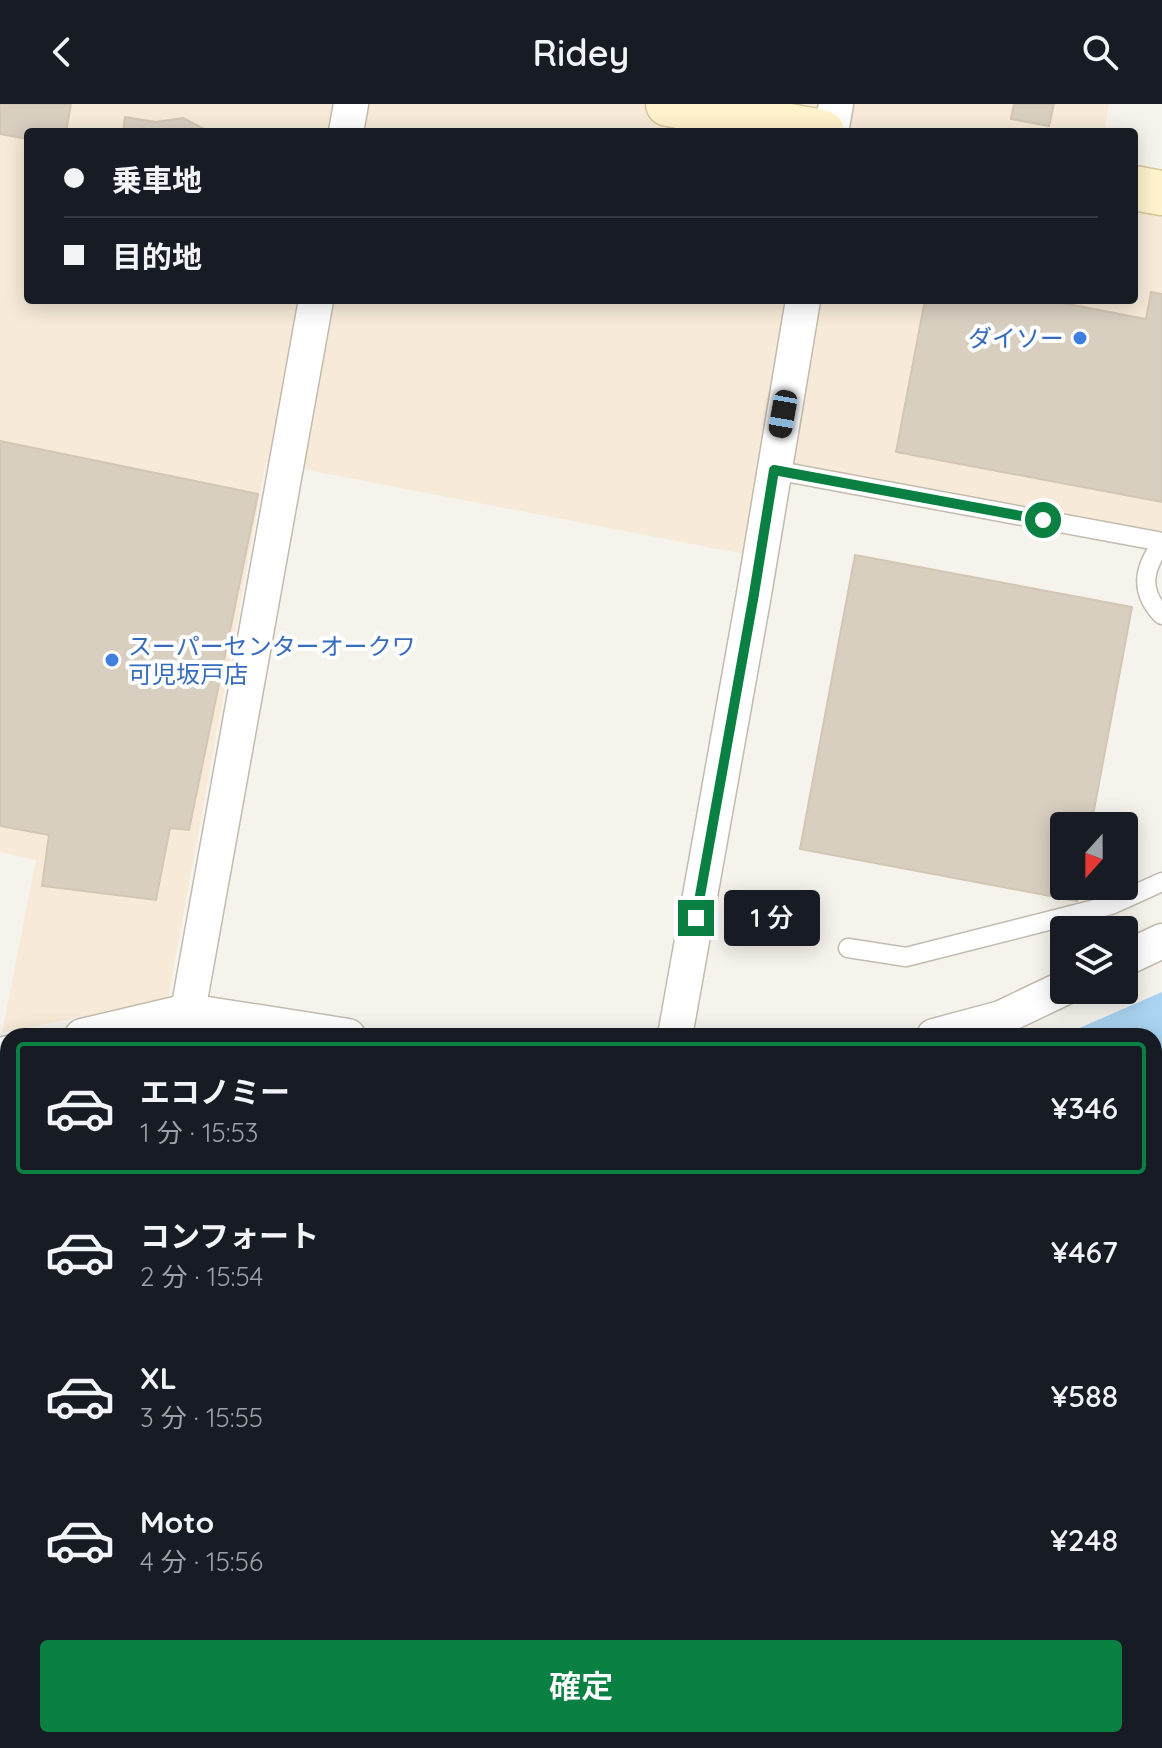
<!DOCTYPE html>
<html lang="ja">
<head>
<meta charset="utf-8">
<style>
  body { margin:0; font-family:Quicksand,"Noto Sans JP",sans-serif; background:#20242c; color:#f1f3f6; height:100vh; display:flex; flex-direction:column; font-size:30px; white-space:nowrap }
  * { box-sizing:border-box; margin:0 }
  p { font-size:26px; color:#9ea1a6 }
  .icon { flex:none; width:44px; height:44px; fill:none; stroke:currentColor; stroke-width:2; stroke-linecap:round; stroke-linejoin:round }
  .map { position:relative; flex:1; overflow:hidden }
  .sheet { position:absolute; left:0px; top:924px; width:1162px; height:720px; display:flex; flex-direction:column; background:#171b24; border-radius:24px 24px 0 0; box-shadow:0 4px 20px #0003 }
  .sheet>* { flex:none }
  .top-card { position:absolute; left:24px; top:24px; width:1114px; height:176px; border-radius:8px; box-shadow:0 4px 20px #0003; display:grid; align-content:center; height:176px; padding:0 40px; background:#171b24 }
  .needle { width:52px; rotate:201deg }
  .buttons { position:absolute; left:1050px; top:708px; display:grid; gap:16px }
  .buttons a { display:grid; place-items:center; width:88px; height:88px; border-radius:8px; background:#171b24; box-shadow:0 4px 20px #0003; font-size:40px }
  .end { position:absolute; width:36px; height:36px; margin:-18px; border:10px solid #0b8043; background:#fff; box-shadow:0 0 0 4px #fff }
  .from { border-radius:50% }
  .bubble { position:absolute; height:56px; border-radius:8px; background:#171b24; box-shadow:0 4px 20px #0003; font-size:26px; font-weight:600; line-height:56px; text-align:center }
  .car { position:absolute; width:24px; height:48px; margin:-24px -12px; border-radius:10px; box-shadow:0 0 6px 2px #0007; background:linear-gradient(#222 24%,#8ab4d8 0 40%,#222 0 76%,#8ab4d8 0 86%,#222 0) }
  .top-card b { display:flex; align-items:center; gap:28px; height:76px; font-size:30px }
  .top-card b+b { border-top:2px solid #363941 }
  .top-card i { width:20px; height:20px; background:#f1f3f6 }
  ul { padding:14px 0 0; list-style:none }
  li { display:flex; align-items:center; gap:24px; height:132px; margin:0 16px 12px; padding:0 24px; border:4px solid transparent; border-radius:8px }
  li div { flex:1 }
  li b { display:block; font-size:30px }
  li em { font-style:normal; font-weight:600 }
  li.selected { border-color:#0b8043 }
  li>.icon { width:72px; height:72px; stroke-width:1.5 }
  .action { display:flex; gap:16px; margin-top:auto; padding:16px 40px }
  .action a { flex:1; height:92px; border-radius:8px; background:#0b8043; color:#fff; font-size:32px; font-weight:600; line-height:92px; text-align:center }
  header { display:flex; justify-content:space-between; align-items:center; height:104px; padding:0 40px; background:#171b24; font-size:36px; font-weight:600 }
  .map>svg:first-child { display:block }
  .residential { fill:#eae5da }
  .commercial { fill:#f7ead8 }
  .water { fill:#a9d4f2 }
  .building { fill:#d8cfc1; stroke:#d3c7b4; stroke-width:2 }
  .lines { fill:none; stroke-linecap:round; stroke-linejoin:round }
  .service-casing { stroke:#c2bbae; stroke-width:21 }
  .minor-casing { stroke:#c2bbae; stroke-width:37 }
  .secondary-casing { stroke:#d6c79b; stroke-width:47 }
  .service { stroke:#fff; stroke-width:18 }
  .minor { stroke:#fff; stroke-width:34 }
  .secondary { stroke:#fff3cd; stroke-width:44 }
  .route { stroke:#0b8043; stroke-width:10 }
  .shop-dot { fill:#3f7fe0; stroke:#fff; stroke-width:3 }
  .labels { text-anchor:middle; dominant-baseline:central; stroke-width:8; stroke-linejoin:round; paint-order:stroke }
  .shop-label { font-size:24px; fill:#366cbe; stroke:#fff; text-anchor:end }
</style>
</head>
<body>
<header><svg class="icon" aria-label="back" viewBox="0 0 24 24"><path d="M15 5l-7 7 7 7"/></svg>Ridey<svg class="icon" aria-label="search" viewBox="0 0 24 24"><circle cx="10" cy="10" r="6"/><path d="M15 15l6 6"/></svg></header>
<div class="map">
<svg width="1162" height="1644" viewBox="0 0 1162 1644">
  <rect width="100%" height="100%" fill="#f6f3ec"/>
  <path class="residential" d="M8,966v110l-8,1v-109z"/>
  <path class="commercial" d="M0,0h1109l-5,28h-1076v168h1106v-112l28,5v349l-388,-71 -14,86 -494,-95 -98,537 -166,34 34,-173 -36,-8z"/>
  <g class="water">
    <path d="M1162,888v260l-8,2v-218h-93z"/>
    <path d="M8,1139v244l-8,1v-244z"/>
  </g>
  <g class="building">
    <path d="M0,0h71l-5,28h-38v7l-28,-5z"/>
    <path d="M1014,0h40l-5,22 -38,-7z"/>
    <path d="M125,13l31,5 27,-4 23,12 10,2h-93z"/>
    <path d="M1151,188l11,2v208l-266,-50 29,-152h122l99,19z"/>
    <path d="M0,337l258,53 -69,336 -19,-2 -14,72 -114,-14 7,-51 -49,-9z"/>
    <path d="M855,451l277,52 -41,219h-27v60h15l-2,15 -277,-52z"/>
  </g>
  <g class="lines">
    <defs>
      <g id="service">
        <path d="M774,366l388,72"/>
        <path d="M1162,439c-19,26 -23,48 0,72"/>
        <path d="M848,844l58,9 205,-52 51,-23"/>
      </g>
      <g id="minor">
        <path d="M346,28l5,-28"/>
        <path d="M831,28l5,-28"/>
        <path d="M1124,855l38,-18"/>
        <path d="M188,907l128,-711"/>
        <path d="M82,932l106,-25 160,25"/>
        <path d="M675,932l79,-442 49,-294"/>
        <path d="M934,932l67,-18 63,-30"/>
        <path d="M0,951l8,-2"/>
        <path d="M0,1098l8,-2"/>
        <path d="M1154,1227l8,-2"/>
        <path d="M1154,1416l8,-2"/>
        <path d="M0,1457l8,-1"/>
        <path d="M1154,1604l8,-5"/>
        <path d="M125,1644l1,-8"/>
        <path d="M542,1644v-8"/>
      </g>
      <g id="secondary">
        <path d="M668,0l154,28"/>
        <path d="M1134,84l28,5"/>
      </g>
    </defs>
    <use href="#service" class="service-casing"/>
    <use href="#minor" class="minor-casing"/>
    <use href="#secondary" class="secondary-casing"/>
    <use href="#service" class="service"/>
    <use href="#minor" class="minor"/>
    <use href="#secondary" class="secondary"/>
  </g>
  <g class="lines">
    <path class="route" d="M696,814l58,-324 20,-124 269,50"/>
  </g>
  <g class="shop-dot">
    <circle cx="1080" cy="234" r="8"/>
    <circle cx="112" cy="556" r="8"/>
  </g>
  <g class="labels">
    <g class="shop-label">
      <text x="1064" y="234">ダイソー</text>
      <text x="128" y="542" text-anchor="start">スーパーセンターオークワ<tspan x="128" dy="28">可児坂戸店</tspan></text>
    </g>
  </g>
</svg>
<div class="buttons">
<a><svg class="needle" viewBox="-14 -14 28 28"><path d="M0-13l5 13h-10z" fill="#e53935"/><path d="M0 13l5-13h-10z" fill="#9ea1a6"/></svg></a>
<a><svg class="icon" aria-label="layers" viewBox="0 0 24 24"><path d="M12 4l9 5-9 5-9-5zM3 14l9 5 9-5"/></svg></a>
</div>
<i class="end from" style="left:1043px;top:416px"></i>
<i class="end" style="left:696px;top:814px"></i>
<div class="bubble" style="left:724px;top:786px;width:96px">1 分</div>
<i class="car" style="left:783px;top:310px;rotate:190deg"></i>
<div class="top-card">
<b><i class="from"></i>乗車地</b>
<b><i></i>目的地</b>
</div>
<section class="sheet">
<ul>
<li class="selected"><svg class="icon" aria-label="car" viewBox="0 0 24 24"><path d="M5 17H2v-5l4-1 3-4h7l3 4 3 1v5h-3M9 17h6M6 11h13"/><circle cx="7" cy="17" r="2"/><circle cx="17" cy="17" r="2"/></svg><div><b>エコノミー</b><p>1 分 · 15:53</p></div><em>¥346</em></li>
<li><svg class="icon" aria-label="car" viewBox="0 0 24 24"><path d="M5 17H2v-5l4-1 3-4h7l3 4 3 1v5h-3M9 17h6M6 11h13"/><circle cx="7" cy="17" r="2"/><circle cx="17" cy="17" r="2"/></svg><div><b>コンフォート</b><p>2 分 · 15:54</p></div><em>¥467</em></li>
<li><svg class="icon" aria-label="car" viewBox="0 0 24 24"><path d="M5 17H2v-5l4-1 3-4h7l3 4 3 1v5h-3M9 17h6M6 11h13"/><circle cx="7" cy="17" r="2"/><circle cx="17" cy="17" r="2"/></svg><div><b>XL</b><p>3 分 · 15:55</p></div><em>¥588</em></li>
<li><svg class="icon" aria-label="car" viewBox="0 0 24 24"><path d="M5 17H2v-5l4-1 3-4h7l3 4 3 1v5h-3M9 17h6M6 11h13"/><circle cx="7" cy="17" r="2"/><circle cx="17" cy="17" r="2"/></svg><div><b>Moto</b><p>4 分 · 15:56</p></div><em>¥248</em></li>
</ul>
<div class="action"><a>確定</a></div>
</section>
</div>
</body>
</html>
